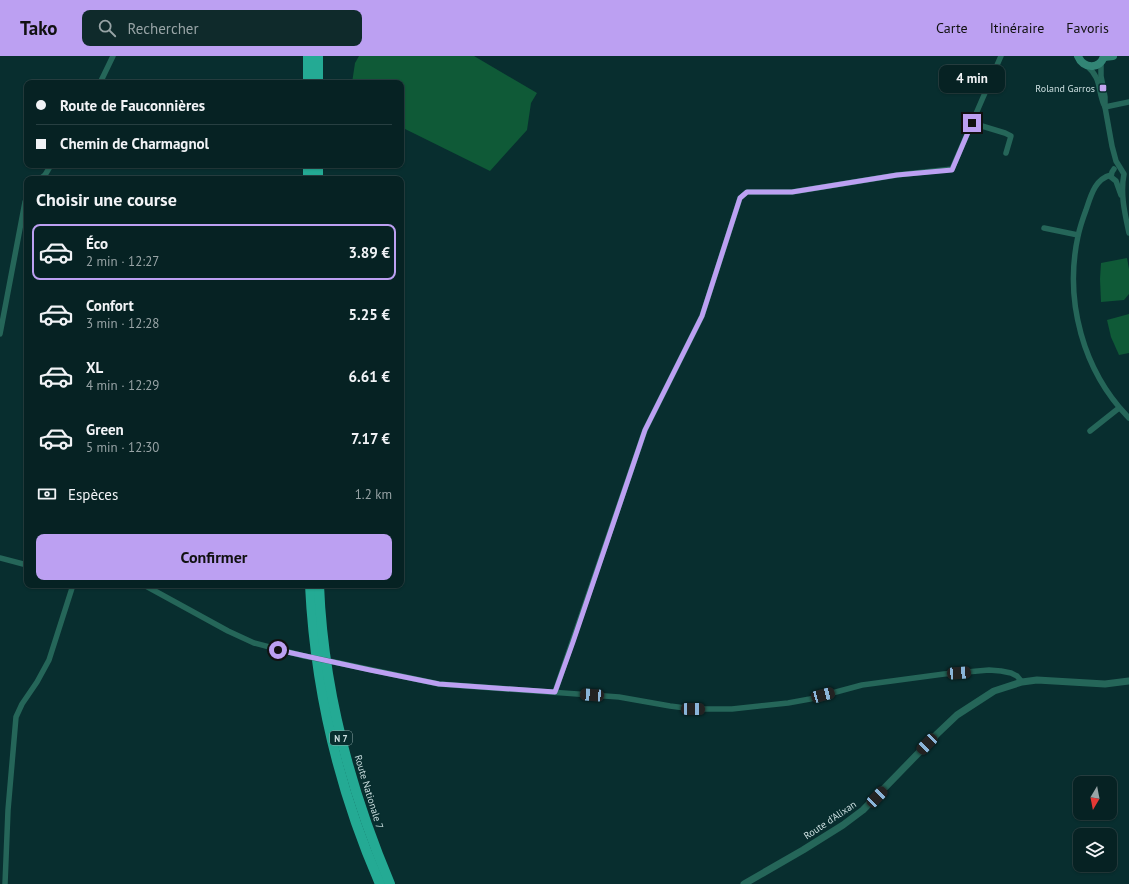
<!DOCTYPE html>
<html lang="fr">
<head>
<meta charset="utf-8">
<style>
  body { margin:0; font-family:"PT Sans",sans-serif; background:#0f2a2b; color:#f1f3f6; height:100vh; display:flex; flex-direction:column; font-size:15px; white-space:nowrap }
  * { box-sizing:border-box; margin:0 }
  p { font-size:13px; color:#98a4a6 }
  .icon { flex:none; width:22px; height:22px; fill:none; stroke:currentColor; stroke-width:2; stroke-linecap:round; stroke-linejoin:round }
  .map { position:relative; flex:1; overflow:hidden }
  .panel { position:absolute; left:24px; top:120px; width:380px; height:412px; display:flex; flex-direction:column; background:#062223; border-radius:8px; box-shadow:0 1px 3px #0004,0 0 0 1px #273f41 }
  .panel>* { flex:none }
  .top-card { position:absolute; left:24px; top:24px; width:380px; height:88px; border-radius:8px; box-shadow:0 1px 3px #0004,0 0 0 1px #273f41; display:grid; align-content:center; height:88px; padding:0 12px; background:#062223 }
  .needle { width:26px; rotate:190deg }
  .fabs { position:absolute; left:1073px; top:720px; display:grid; gap:8px }
  .fabs a { display:grid; place-items:center; width:44px; height:44px; border-radius:8px; background:#062223; box-shadow:0 1px 3px #0004,0 0 0 1px #273f41; font-size:20px }
  .end { position:absolute; width:18px; height:18px; margin:-9px; border:5px solid #bca0f2; background:#111; box-shadow:0 0 0 2px #111 }
  .from { border-radius:50% }
  .bubble { position:absolute; height:28px; border-radius:8px; background:#062223; box-shadow:0 1px 3px #0004,0 0 0 1px #273f41; font-size:13px; font-weight:600; line-height:28px; text-align:center }
  .car { position:absolute; width:12px; height:24px; margin:-12px -6px; border-radius:5px; box-shadow:0 0 3px 1px #0007; background:linear-gradient(#222 24%,#8ab4d8 0 40%,#222 0 76%,#8ab4d8 0 86%,#222 0) }
  .top-card b { display:flex; align-items:center; gap:14px; height:38px; font-size:15px }
  .top-card b+b { border-top:1px solid #273f41 }
  .top-card i { width:10px; height:10px; background:#f1f3f6 }
  ul { padding:0; list-style:none }
  li { display:flex; align-items:center; gap:12px; height:56px; margin:0 8px 6px; padding:0 4px; border:2px solid transparent; border-radius:8px }
  li div { flex:1 }
  li b { display:block; font-size:15px }
  li em { font-style:normal; font-weight:600 }
  li.on { border-color:#bca0f2 }
  li>.icon { width:36px; height:36px; stroke-width:1.5 }
  h2 { padding:0 12px; font-size:18px; line-height:48px }
  .pay { display:flex; align-items:center; gap:10px; height:44px; padding:0 12px; font-size:15px }
  .pay p { margin-inline-start:auto }
  .button { display:flex; gap:8px; margin-top:auto; padding:8px 12px }
  .button a { flex:1; height:46px; border-radius:8px; background:#bca0f2; color:#111; font-size:16px; font-weight:600; line-height:46px; text-align:center }
  header { display:flex; align-items:center; gap:24px; box-sizing:border-box; height:56px; padding:0 20px; background:#bca0f2; color:#111 }
  header strong { font-size:19px }
  nav { display:flex; gap:22px; margin-inline-start:auto; font-size:14px }
  .search { width:280px; height:36px; background:#0f2a2b; display:flex; align-items:center; gap:10px; box-sizing:border-box; padding:0 14px; border-radius:8px; color:#98a4a6; font-size:15px }
  .map>svg:first-child { display:block }
  .green { fill:#0f5a37 }
  .lines { fill:none; stroke-linecap:round; stroke-linejoin:round }
  .minor { stroke:#256659; stroke-width:5.5 }
  .tertiary { stroke:#256659; stroke-width:7 }
  .secondary { stroke:#328575; stroke-width:8 }
  .trunk { stroke:#24aa94; stroke-width:10 }
  .minor-bridge { stroke:#256659; stroke-width:5.5 }
  .route { stroke:#bca0f2; stroke-width:5 }
  .poi-dot { fill:#c4a7f1; stroke:#082e2f; stroke-width:1.5 }
  .labels { text-anchor:middle; dominant-baseline:central; stroke-width:3; stroke-linejoin:round; paint-order:stroke }
  .shield { fill:#082e2f; stroke:#91aaab; stroke-width:1 }
  .shield-label { font-size:9px; font-weight:bold; fill:#ccdfe0 }
  .poi-label { font-size:10px; fill:#ccdfe0; stroke:#082e2f; text-anchor:end }
  .street-label { font-size:10px; fill:#ccdfe0; stroke:#082e2f }
</style>
</head>
<body>
<header>
<strong>Tako</strong>
<div class="search"><svg class="icon" aria-label="search" viewBox="0 0 24 24"><circle cx="10" cy="10" r="6"/><path d="M15 15l6 6"/></svg>Rechercher</div>
<nav><a>Carte</a><a>Itinéraire</a><a>Favoris</a></nav>
</header>
<div class="map">
<svg width="1129" height="828" viewBox="0 0 1129 828">
  <rect width="100%" height="100%" fill="#082e2f"/>
  <g class="green">
    <path d="M359,0h115l63,37 -6,10 -4,27 -37,41 -89,-44v-44h-49l3,-20z"/>
    <path d="M1127,202l2,11v25l-5,6 -23,2 -1,-23 1,-16z"/>
    <path d="M1129,258v39l-10,2 -8,-18 -4,-17z"/>
  </g>
  <g class="lines">
    <g class="minor">
      <path d="M1101,6v14l4,21v10l7,39 4,15 8,13c-4,20 1,40 5,59"/>
      <path d="M1087,10c15,13 10,22 17,39"/>
      <path d="M100,27l13,-27"/>
      <path d="M1105,51l24,-5"/>
      <path d="M972,67l33,10 6,3 -5,17"/>
      <path d="M1114,113l-2,3 -1,5 5,4 5,14"/>
      <path d="M1111,119c-16,4 -20,20 -25,35 -3,8 -6,17 -8,26 -14,65 5,135 51,182"/>
      <path d="M40,123l5,-4 6,-10"/>
      <path d="M1044,172l34,7"/>
      <path d="M0,278l25,-132 2,-5"/>
      <path d="M1090,375l29,-23"/>
      <path d="M0,502l27,7"/>
      <path d="M144,529l84,46 26,12 50,13"/>
      <path d="M339,607l100,21 180,13 51,9 23,3h39l56,-6 22,-4 52,-14 82,-11 45,-4 12,1 10,2 6,3 5,6"/>
      <path d="M555,636l90,-262 57,-114 38,-118 7,-6h45l105,-17 55,-6 49,-113"/>
      <path d="M5,828l3,-74 8,-93 6,-13 15,-22 12,-22 24,-75"/>
    </g>
    <path class="tertiary" d="M744,828l59,-34 40,-25 20,-15 74,-76 20,-19 37,-24 28,-9 15,-2 68,4 24,-3"/>
    <g class="secondary">
      <path d="M1078,0c5,13 22,14 26,0"/>
      <path d="M1104,1l9,-1"/>
    </g>
    <g class="trunk">
      <path d="M308,27v-27"/>
      <path d="M318,27v-27"/>
      <path d="M308,123v-14"/>
      <path d="M318,123v-14"/>
      <path d="M310,529c5,103 29,205 70,299"/>
      <path d="M319,529c4,103 31,204 71,299"/>
    </g>
    <path class="minor-bridge" d="M304,600l35,7"/>
  </g>
  <g class="lines">
    <path class="route" d="M278,594l92,20 69,14 116,8 18,-50 72,-212 57,-114 38,-118 7,-6h45l105,-17 55,-5 20,-47"/>
  </g>
  <rect class="poi-dot" x="1099" y="28" width="8" height="8" rx="2"/>
  <g class="labels">
    <rect class="shield" x="330" y="675" width="22" height="14" rx="3"/>
    <g class="shield-label">
      <text x="341" y="682">N 7</text>
    </g>
    <g class="poi-label">
      <text x="1095" y="32">Roland Garros</text>
    </g>
    <g class="street-label">
      <text transform="translate(369 736) rotate(73)">Route Nationale 7</text>
      <text transform="translate(830 764) rotate(-34)">Route d'Alixan</text>
    </g>
  </g>
</svg>
<div class="fabs">
<a><svg class="needle" viewBox="-14 -14 28 28"><path d="M0-13l5 13h-10z" fill="#e53935"/><path d="M0 13l5-13h-10z" fill="#98a4a6"/></svg></a>
<a><svg class="icon" aria-label="layers" viewBox="0 0 24 24"><path d="M12 4l9 5-9 5-9-5zM3 14l9 5 9-5"/></svg></a>
</div>
<i class="end from" style="left:278px;top:594px"></i>
<i class="end" style="left:972px;top:67px"></i>
<div class="bubble" style="left:939px;top:9px;width:66px">4 min</div>
<i class="car" style="left:959px;top:617px;rotate:86deg"></i>
<i class="car" style="left:592px;top:639px;rotate:274deg"></i>
<i class="car" style="left:823px;top:639px;rotate:75deg"></i>
<i class="car" style="left:693px;top:653px;rotate:91deg"></i>
<i class="car" style="left:927px;top:688px;rotate:224deg"></i>
<i class="car" style="left:877px;top:741px;rotate:44deg"></i>
<div class="top-card">
<b><i class="from"></i>Route de Fauconnières</b>
<b><i></i>Chemin de Charmagnol</b>
</div>
<section class="panel">
<h2>Choisir une course</h2>
<ul>
<li class="on"><svg class="icon" aria-label="car" viewBox="0 0 24 24"><path d="M5 17H2v-5l4-1 3-4h7l3 4 3 1v5h-3M9 17h6M6 11h13"/><circle cx="7" cy="17" r="2"/><circle cx="17" cy="17" r="2"/></svg><div><b>Éco</b><p>2 min · 12:27</p></div><em>3.89 €</em></li>
<li><svg class="icon" aria-label="car" viewBox="0 0 24 24"><path d="M5 17H2v-5l4-1 3-4h7l3 4 3 1v5h-3M9 17h6M6 11h13"/><circle cx="7" cy="17" r="2"/><circle cx="17" cy="17" r="2"/></svg><div><b>Confort</b><p>3 min · 12:28</p></div><em>5.25 €</em></li>
<li><svg class="icon" aria-label="car" viewBox="0 0 24 24"><path d="M5 17H2v-5l4-1 3-4h7l3 4 3 1v5h-3M9 17h6M6 11h13"/><circle cx="7" cy="17" r="2"/><circle cx="17" cy="17" r="2"/></svg><div><b>XL</b><p>4 min · 12:29</p></div><em>6.61 €</em></li>
<li><svg class="icon" aria-label="car" viewBox="0 0 24 24"><path d="M5 17H2v-5l4-1 3-4h7l3 4 3 1v5h-3M9 17h6M6 11h13"/><circle cx="7" cy="17" r="2"/><circle cx="17" cy="17" r="2"/></svg><div><b>Green</b><p>5 min · 12:30</p></div><em>7.17 €</em></li>
</ul>
<div class="pay"><svg class="icon" aria-label="cash" viewBox="0 0 24 24"><path d="M3 7h18v10H3z"/><circle cx="12" cy="12" r="2"/></svg>Espèces<p>1.2 km</p></div>
<div class="button"><a>Confirmer</a></div>
</section>
</div>
</body>
</html>
